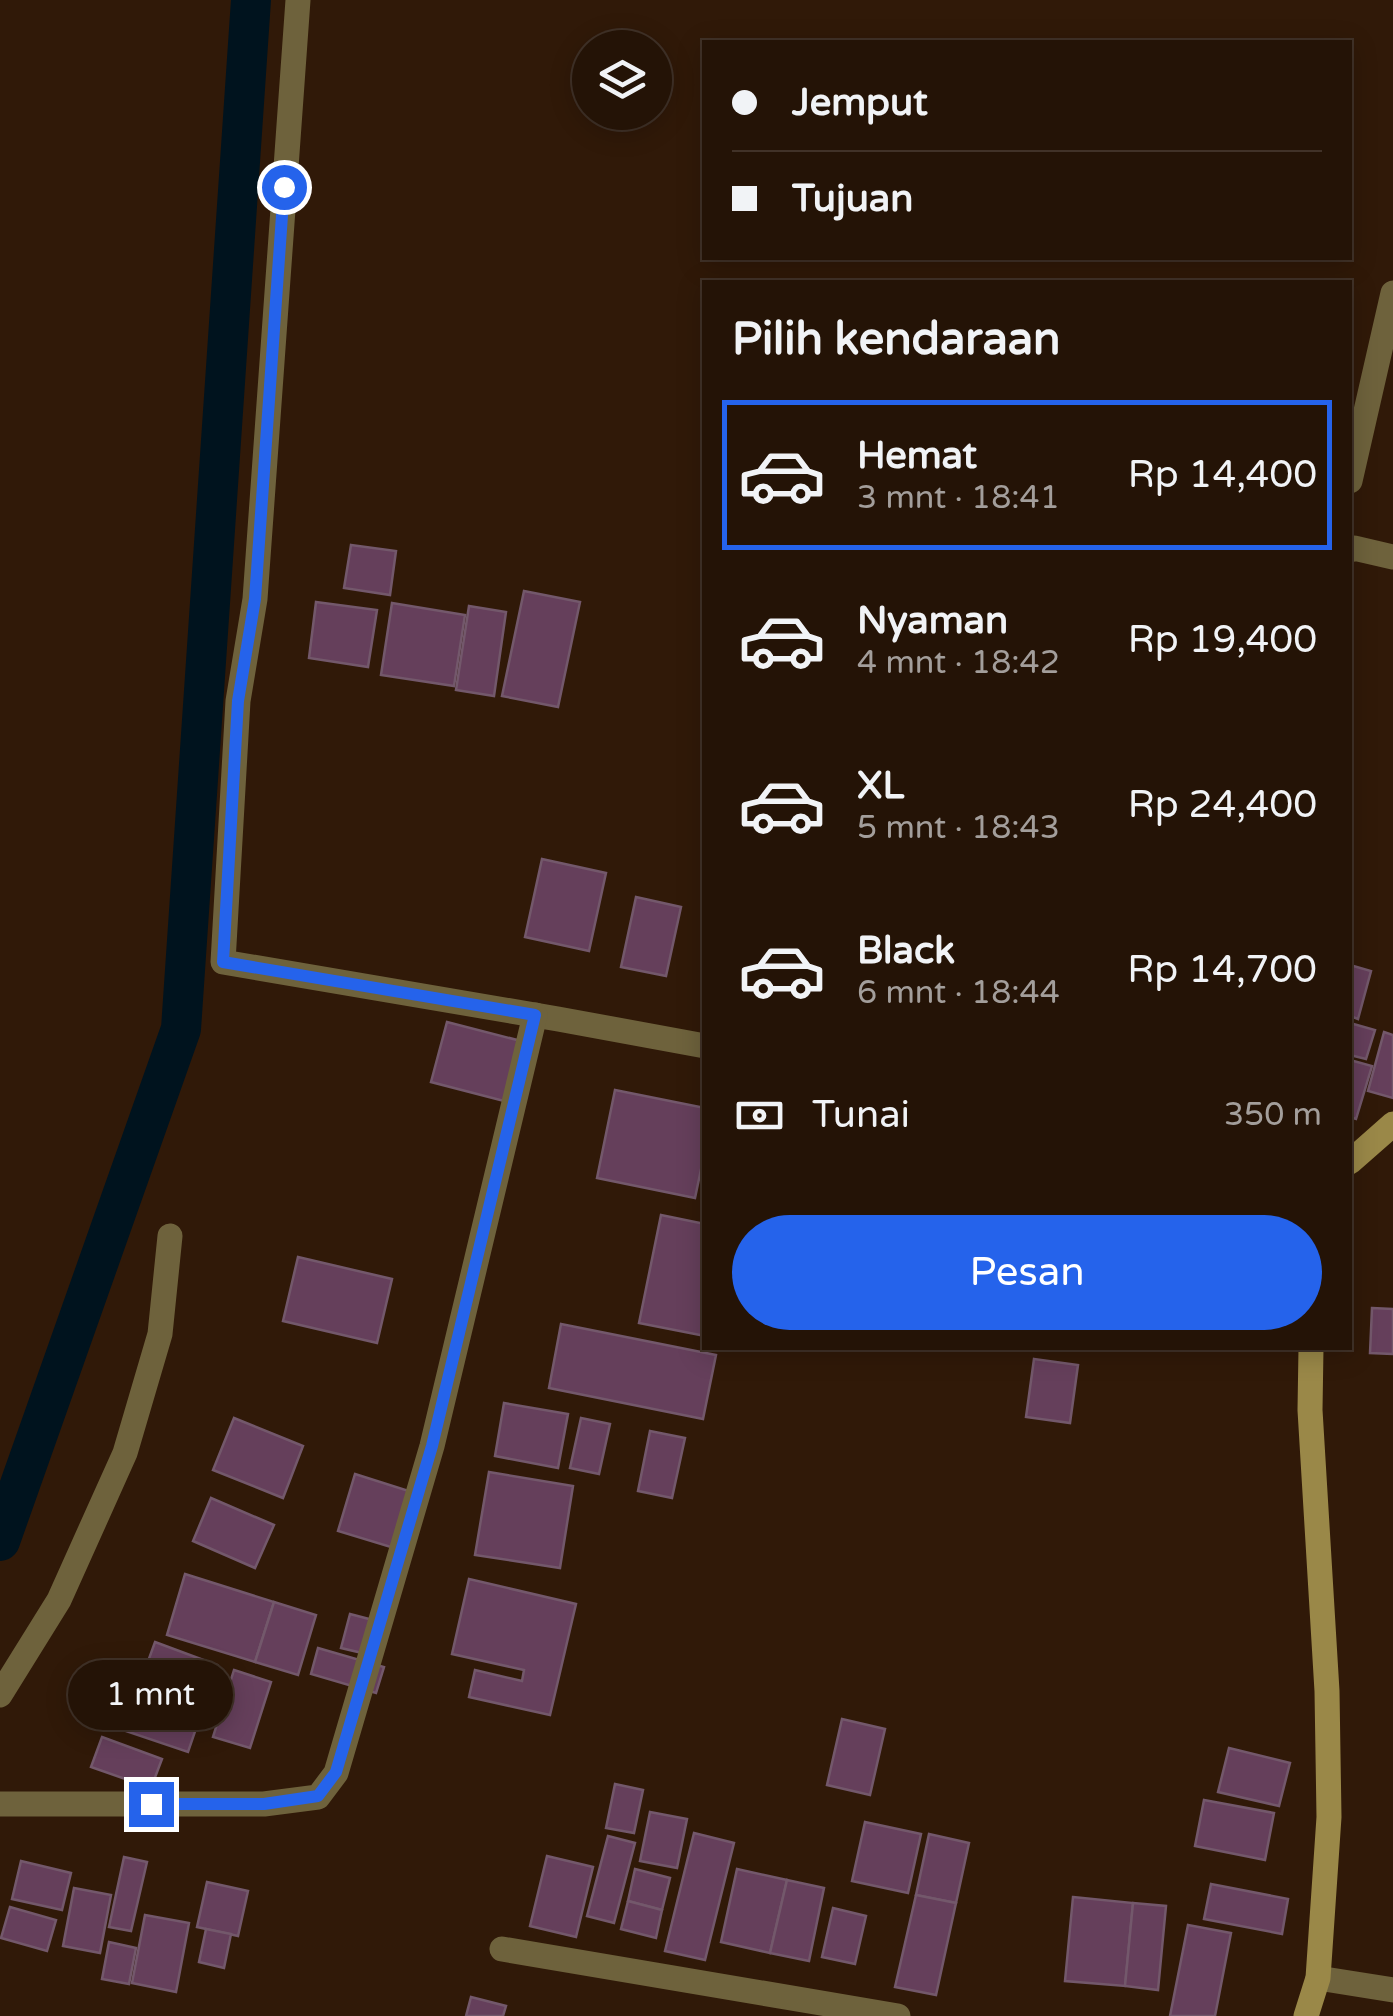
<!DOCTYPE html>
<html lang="id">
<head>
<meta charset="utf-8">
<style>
  body { margin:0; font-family:"Varela Round",sans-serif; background:#302014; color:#f1f3f6; height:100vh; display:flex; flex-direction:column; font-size:38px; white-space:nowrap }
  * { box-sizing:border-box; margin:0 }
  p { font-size:32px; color:#a39e9b }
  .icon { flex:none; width:55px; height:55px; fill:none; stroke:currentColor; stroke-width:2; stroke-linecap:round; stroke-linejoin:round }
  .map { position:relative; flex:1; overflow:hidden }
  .sheet { position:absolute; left:702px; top:280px; width:650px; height:1070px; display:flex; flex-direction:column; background:#241306; border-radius:0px; box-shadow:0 5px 25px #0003,0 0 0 2px #413228 }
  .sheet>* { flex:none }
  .guide { position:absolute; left:702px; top:40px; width:650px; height:220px; border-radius:0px; box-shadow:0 5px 25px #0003,0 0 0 2px #413228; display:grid; align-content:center; height:220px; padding:0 30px; background:#241306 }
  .tools { position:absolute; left:572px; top:30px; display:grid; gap:20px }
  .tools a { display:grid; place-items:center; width:100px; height:100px; border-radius:50%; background:#241306; box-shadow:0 5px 25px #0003,0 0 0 2px #413228; font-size:50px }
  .end { position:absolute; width:45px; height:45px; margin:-22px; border:12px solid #2563eb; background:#fff; box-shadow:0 0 0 5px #fff }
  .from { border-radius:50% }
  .bubble { position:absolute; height:70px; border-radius:35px; background:#241306; box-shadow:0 5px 25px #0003,0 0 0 2px #413228; font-size:32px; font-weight:600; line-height:70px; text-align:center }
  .guide b { display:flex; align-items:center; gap:35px; height:95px; font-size:38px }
  .guide b+b { border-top:2px solid #413228 }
  .guide i { width:25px; height:25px; background:#f1f3f6 }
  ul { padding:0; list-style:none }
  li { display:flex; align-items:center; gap:30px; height:150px; margin:0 20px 15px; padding:0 10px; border:5px solid transparent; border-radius:0px }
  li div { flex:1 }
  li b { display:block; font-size:38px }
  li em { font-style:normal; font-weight:600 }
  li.on { border-color:#2563eb }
  li>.icon { width:90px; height:90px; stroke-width:1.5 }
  h2 { padding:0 30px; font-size:45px; line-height:120px }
  .pay { display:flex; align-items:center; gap:25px; height:110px; padding:0 30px; font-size:38px }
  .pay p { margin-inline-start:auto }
  .button { display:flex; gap:20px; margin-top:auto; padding:20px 30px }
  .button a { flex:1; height:115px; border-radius:60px; background:#2563eb; color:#fff; font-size:40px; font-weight:600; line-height:115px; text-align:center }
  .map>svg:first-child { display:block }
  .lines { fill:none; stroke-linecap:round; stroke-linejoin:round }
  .canal { stroke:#00131e; stroke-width:40 }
  .building { fill:#653f5b; stroke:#73586b; stroke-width:2.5 }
  .street { stroke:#6e623c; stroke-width:25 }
  .secondary { stroke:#9a8848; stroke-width:25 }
  .route { stroke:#2563eb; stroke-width:12 }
</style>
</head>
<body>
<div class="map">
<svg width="1393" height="2016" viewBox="0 0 1393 2016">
  <rect width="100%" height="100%" fill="#301908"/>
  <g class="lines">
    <path class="canal" d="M0,1541l181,-512 70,-1029"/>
  </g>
  <g class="building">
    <path d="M351,545l45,6 -6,44 -46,-7z"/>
    <path d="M524,591l56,11 -22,105 -56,-11z"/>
    <path d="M316,602l61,8 -9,57 -59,-9z"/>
    <path d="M392,603l73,12 -11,71 -73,-11z"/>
    <path d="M469,606l37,6 -12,84 -38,-6z"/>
    <path d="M542,859l64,14 -17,78 -64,-14z"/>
    <path d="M636,897l45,10 -15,69 -45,-9z"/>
    <path d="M1350,965l21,6 -13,48 -8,-3z"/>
    <path d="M447,1022l74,19 -17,60 -73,-19z"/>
    <path d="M1350,1023l25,7 -9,29 -16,-4z"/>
    <path d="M1384,1032l9,3v63l-25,-7z"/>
    <path d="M1350,1060l22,6 -16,53 -6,-2z"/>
    <path d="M615,1090l90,18v42l-10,48 -98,-20z"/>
    <path d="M661,1215l44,9v112l-66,-13z"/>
    <path d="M298,1257l94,22 -15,64 -94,-22z"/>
    <path d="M1372,1308l21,1v45l-23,-1z"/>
    <path d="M561,1324l155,31 -13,64 -154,-31z"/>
    <path d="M1034,1359l44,6 -8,58 -44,-6z"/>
    <path d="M504,1403l64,11 -10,54 -63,-12z"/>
    <path d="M234,1418l69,28 -20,52 -70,-28z"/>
    <path d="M581,1418l29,6 -11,50 -29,-6z"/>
    <path d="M650,1431l35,7 -13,60 -34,-7z"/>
    <path d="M489,1472l84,14 -13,82 -85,-13z"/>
    <path d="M355,1474l57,18 -18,56 -56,-17z"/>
    <path d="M211,1498l63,27 -19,43 -62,-27z"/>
    <path d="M185,1574l89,28 -19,60 -88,-27z"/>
    <path d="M469,1579l107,25 -26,111 -81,-18 6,-27 47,11 2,-11 -72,-16z"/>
    <path d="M274,1602l42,13 -18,60 -43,-13z"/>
    <path d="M350,1614l38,10 -9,33 -38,-9z"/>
    <path d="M155,1642l62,23 -14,35 -61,-22z"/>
    <path d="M318,1648l66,19 -8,26 -65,-19z"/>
    <path d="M234,1670l37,12 -21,66 -37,-11z"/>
    <path d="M121,1684l81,27 -14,41 -80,-27z"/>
    <path d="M842,1719l43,10 -15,66 -43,-10z"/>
    <path d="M102,1737l60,22 -11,29 -60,-21z"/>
    <path d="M1229,1748l61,15 -11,43 -61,-14z"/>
    <path d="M615,1784l28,6 -9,43 -28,-5z"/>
    <path d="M1204,1800l70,13 -9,47 -70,-14z"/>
    <path d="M650,1812l37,7 -10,49 -37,-7z"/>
    <path d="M865,1822l56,12 -13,59 -56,-12z"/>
    <path d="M694,1833l40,10 -29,117 -40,-9z"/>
    <path d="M929,1834l40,9 -13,60 -40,-8z"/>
    <path d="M608,1836l27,7 -21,80 -27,-7z"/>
    <path d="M547,1856l46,11 -17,70 -46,-11z"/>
    <path d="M124,1857l23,5 -16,69 -22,-4z"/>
    <path d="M21,1861l50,12 -9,37 -50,-11z"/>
    <path d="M635,1869l35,9 -8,32 -34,-9z"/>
    <path d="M737,1869l50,11 -17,73 -49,-11z"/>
    <path d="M787,1880l37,8 -15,73 -39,-8z"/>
    <path d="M207,1882l41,9 -10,45 -41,-9z"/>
    <path d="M1211,1884l77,15 -6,35 -78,-15z"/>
    <path d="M74,1888l37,7 -11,58 -37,-7z"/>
    <path d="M916,1895l40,8 -20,92 -41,-8z"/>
    <path d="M1073,1897l60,6 -8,83 -60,-5z"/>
    <path d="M628,1901l34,9 -6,28 -35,-9z"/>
    <path d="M1133,1903l33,3 -8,84 -33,-4z"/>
    <path d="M10,1907l46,13 -9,31 -46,-13z"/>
    <path d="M833,1908l33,8 -11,48 -33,-7z"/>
    <path d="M145,1915l44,8 -13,69 -44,-9z"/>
    <path d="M1188,1925l43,8 -16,83h-45z"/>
    <path d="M206,1929l25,5 -7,34 -25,-6z"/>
    <path d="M109,1942l27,6 -7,36 -27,-5z"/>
    <path d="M471,1997l35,9 -3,10h-37z"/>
  </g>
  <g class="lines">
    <g class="street">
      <path d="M298,0l-43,599 -17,102 -15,261 335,57 147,27"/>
      <path d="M1350,481l43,-188"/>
      <path d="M1350,550l4,-2 39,9"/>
      <path d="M0,1695l59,-95 66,-147 35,-119 10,-98"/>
      <path d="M0,1804h264l54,-7 18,-24 96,-327 103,-431"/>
      <path d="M502,1949l396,67"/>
      <path d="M1318,1978l75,12"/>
    </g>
    <g class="secondary">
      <path d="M1350,1162l43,-38"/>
      <path d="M1306,2016l12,-38 11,-161 -2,-126 -17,-281 1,-62"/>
    </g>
  </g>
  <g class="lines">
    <path class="route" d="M151,1804h113l54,-8 18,-24 96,-326 103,-431 -312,-53 15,-261 17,-102 29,-412"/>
  </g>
</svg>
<div class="tools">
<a><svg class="icon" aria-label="layers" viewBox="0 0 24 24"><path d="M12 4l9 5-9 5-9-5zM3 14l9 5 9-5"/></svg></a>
</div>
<i class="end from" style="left:284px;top:187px"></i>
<i class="end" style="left:151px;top:1804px"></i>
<div class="bubble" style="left:68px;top:1660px;width:165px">1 mnt</div>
<div class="guide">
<b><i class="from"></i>Jemput</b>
<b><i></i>Tujuan</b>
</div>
<section class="sheet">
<h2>Pilih kendaraan</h2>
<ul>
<li class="on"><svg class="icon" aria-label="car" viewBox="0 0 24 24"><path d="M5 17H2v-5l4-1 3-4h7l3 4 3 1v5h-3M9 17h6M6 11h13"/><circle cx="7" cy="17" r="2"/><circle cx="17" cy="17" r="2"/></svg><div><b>Hemat</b><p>3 mnt · 18:41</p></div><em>Rp 14,400</em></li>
<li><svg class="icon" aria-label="car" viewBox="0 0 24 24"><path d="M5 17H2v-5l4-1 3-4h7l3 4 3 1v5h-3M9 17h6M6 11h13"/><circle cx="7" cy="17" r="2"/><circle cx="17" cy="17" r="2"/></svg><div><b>Nyaman</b><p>4 mnt · 18:42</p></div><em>Rp 19,400</em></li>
<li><svg class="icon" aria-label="car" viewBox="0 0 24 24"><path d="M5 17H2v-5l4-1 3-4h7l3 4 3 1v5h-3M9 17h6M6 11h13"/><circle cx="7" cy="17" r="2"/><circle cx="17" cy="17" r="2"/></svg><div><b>XL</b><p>5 mnt · 18:43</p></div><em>Rp 24,400</em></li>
<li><svg class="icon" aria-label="car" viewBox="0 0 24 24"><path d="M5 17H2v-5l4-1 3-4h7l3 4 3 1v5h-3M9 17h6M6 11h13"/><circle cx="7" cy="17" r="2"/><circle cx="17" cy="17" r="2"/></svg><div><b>Black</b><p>6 mnt · 18:44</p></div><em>Rp 14,700</em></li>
</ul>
<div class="pay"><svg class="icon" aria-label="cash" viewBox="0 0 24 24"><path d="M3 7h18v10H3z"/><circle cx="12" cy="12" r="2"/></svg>Tunai<p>350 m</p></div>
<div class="button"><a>Pesan</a></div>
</section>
</div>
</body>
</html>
